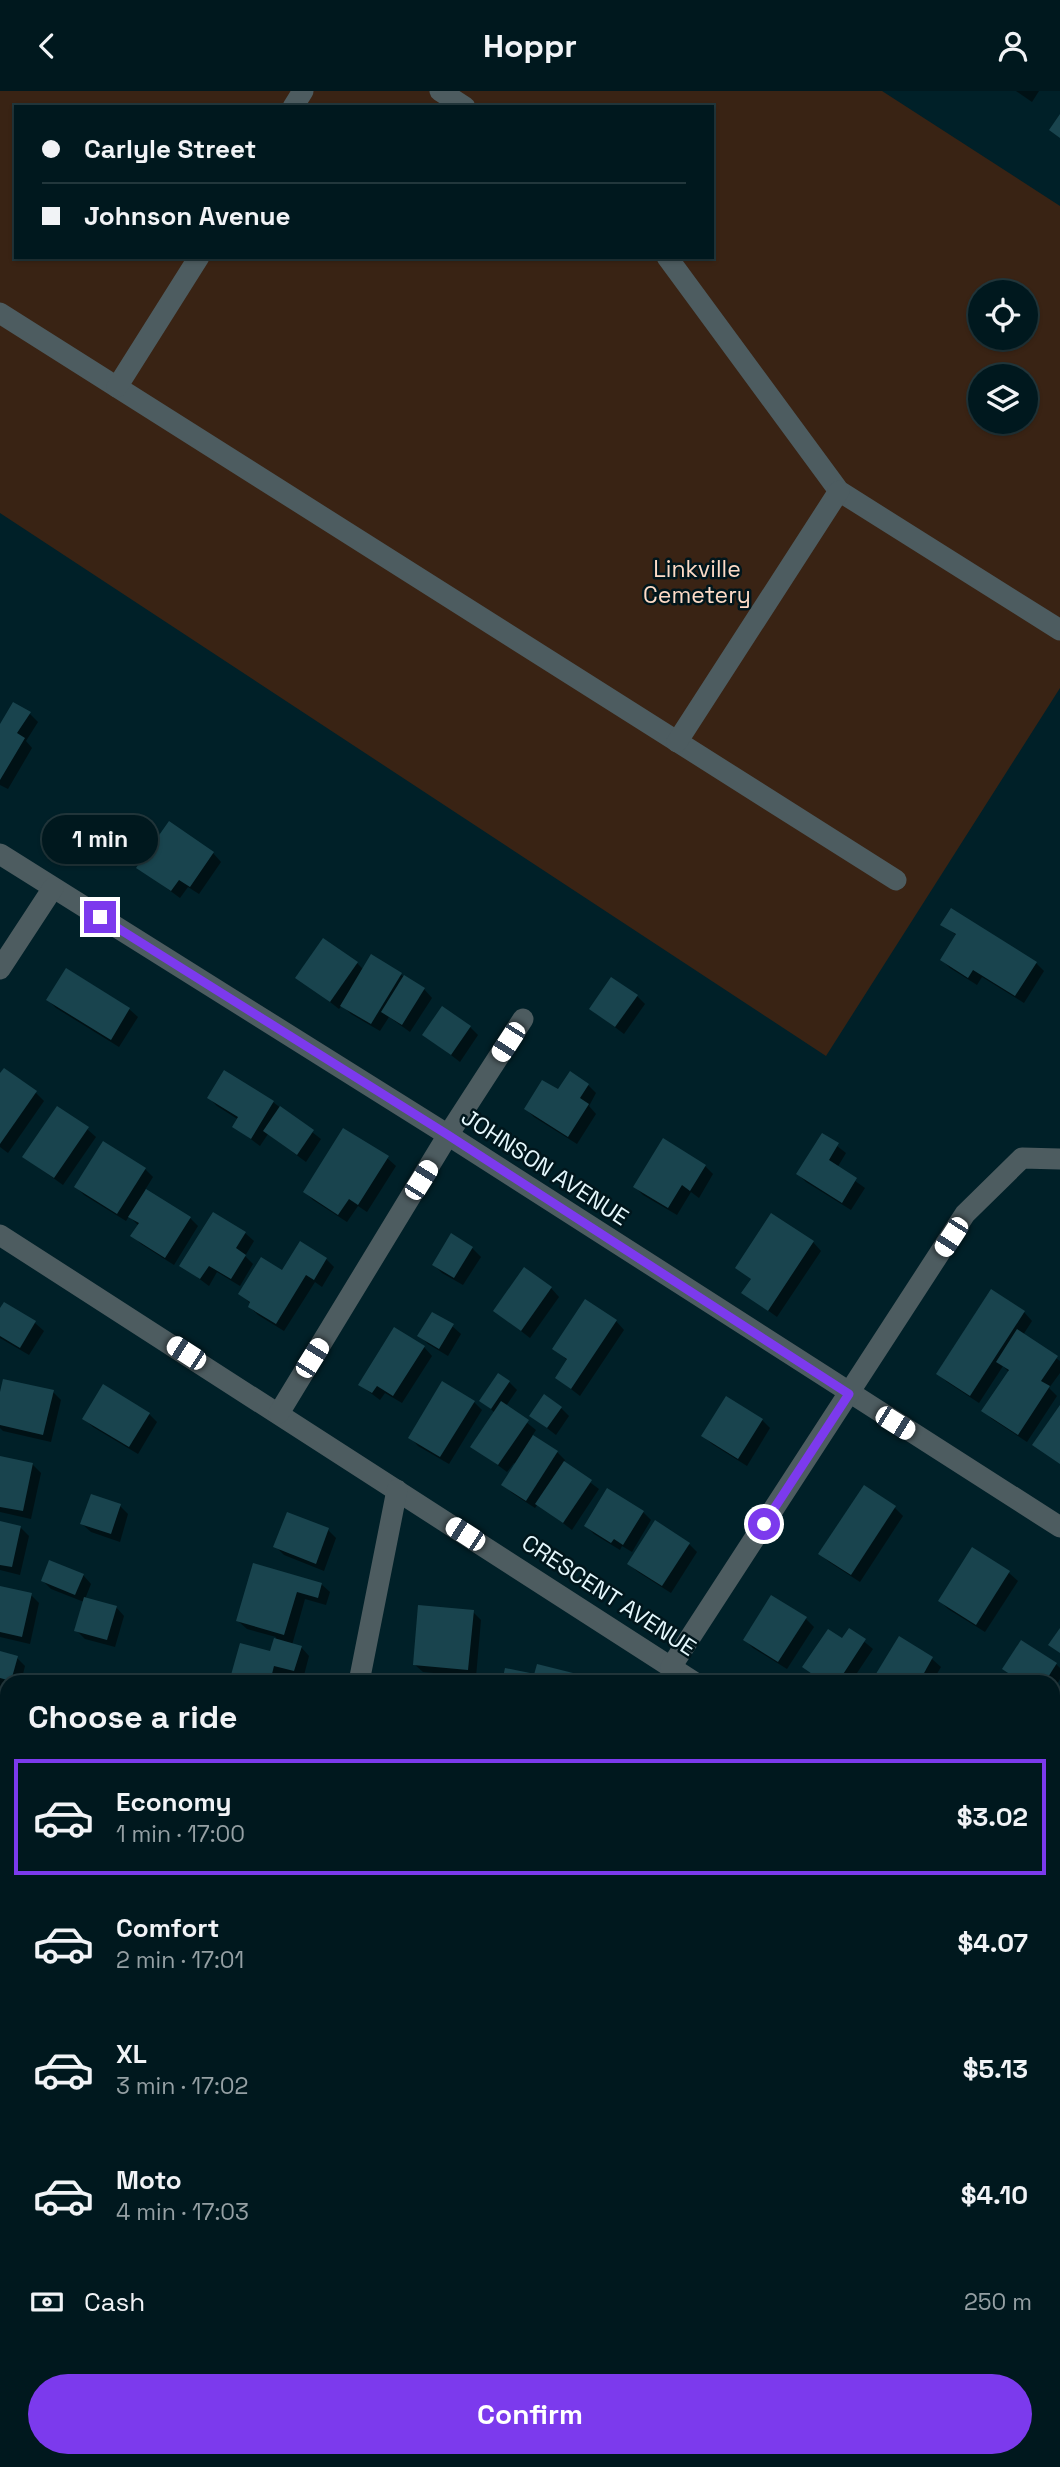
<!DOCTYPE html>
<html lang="en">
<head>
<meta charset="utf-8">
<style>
  body { margin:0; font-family:"Space Grotesk",sans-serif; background:#0e252b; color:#f1f3f6; height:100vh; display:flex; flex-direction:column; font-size:26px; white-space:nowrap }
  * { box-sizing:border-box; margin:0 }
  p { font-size:23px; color:#95a0a4 }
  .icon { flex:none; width:38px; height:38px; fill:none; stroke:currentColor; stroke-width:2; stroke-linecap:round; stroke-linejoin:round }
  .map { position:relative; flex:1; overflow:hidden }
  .drawer { position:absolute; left:0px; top:1584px; width:1060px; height:793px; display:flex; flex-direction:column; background:#00181e; border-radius:21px 21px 0 0; box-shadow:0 2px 5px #0004,0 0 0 2px #22373c }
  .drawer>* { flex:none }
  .banner { position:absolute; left:14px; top:14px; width:700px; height:154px; border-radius:0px; box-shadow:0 2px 5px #0004,0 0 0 2px #22373c; display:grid; align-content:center; height:154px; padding:0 28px; background:#00181e }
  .tools { position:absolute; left:968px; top:189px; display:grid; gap:14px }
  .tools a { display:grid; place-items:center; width:70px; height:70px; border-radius:50%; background:#00181e; box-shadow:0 2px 5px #0004,0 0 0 2px #22373c; font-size:35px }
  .end { position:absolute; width:32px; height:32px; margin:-16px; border:9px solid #7c3aed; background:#fff; box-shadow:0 0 0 4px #fff }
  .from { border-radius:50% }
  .bubble { position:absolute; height:49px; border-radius:24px; background:#00181e; box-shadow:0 2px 5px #0004,0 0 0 2px #22373c; font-size:23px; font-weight:800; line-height:49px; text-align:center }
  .car { position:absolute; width:21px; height:42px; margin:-21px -10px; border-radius:9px; box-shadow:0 0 5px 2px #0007; background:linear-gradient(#fff 24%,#345 0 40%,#fff 0 76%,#345 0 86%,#fff 0) }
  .banner b { display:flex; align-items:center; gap:24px; height:66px; font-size:26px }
  .banner b+b { border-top:2px solid #22373c }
  .banner i { width:18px; height:18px; background:#f1f3f6 }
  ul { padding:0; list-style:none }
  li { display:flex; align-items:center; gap:21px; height:116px; margin:0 14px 10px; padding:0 14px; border:4px solid transparent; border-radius:0px }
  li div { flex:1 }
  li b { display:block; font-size:26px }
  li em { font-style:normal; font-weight:800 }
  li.current { border-color:#7c3aed }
  li>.icon { width:63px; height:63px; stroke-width:1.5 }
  h2 { padding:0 28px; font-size:32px; line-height:84px }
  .pay { display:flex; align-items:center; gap:18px; height:77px; padding:0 28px; font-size:26px }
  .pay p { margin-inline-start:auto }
  .action { display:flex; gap:14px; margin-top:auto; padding:14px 28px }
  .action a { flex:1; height:80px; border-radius:42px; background:#7c3aed; color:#fff; font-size:28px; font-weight:800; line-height:80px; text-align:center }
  header { display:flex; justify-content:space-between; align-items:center; height:91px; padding:0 28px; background:#00181e; font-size:32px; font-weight:800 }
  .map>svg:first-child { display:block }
  .green { fill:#392314; fill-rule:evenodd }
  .shadow { fill:#0007 }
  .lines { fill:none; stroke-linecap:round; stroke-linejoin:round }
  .stream { stroke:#7c5d49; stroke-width:9 }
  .building { fill:#19444e }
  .minor { stroke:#4d5c60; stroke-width:21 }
  .major { stroke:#7f9da5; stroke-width:21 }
  .rail-casing { stroke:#718b91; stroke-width:8 }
  .rail { stroke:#00161c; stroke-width:5; stroke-dasharray:16; stroke-linecap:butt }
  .route { stroke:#7c3aed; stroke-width:9 }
  .labels { text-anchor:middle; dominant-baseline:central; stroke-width:5; stroke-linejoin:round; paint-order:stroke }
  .park-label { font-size:23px; fill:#fedbc6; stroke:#00161c }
  .street-label { font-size:23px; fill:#e4f7fc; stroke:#00161c }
</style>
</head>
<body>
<header><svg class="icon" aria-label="back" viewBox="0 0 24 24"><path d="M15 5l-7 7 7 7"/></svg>Hoppr<svg class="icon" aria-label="person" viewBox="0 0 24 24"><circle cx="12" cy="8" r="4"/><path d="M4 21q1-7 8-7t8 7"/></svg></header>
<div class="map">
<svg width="1060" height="2376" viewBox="0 0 1060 2376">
  <rect width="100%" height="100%" fill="#002028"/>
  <g class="green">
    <path d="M0,0h882l178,115v482l-234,368 -826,-543zM16,16h696v150h-696zM980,201h46v46h-46zM980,285h46v46h-46z"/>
    <path d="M0,2231l7,1v138h734l34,6h-775z"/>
  </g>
  <g class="shadow">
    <path d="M1016,0h23l-7,11z"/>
    <path d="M30,623l8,8 -12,19 6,7 -24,41 -8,-4v-60z"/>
    <path d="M213,762l8,9 -22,32 -11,-7 -8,11 -41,-30z"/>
    <path d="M943,833l93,39 8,8 -20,32 -42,-26 -5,8 -27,-17 -8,-8 15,-24z"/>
    <path d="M372,866l52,32 8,9 -22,34 -21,-15 -9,14 -29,-17 -9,-9 -3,4 -41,-32 59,-14 7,7z"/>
    <path d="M637,905l8,8 -21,30 -33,-25z"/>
    <path d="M48,909l81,9 9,8 -19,30 -63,-39z"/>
    <path d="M470,936l8,8 -18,27 -35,-27z"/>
    <path d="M225,981l48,30 48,37 -15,23 -38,-28 -8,12 -25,-19 4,-7 -22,-14 -8,-8z"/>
    <path d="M0,985l35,16 9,9 -36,52 -8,-6z"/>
    <path d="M588,994l8,8 -7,13 7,8 -19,30 -43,-27 -8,-8 33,-17z"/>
    <path d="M87,1038l9,8 -33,48 -39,-28z"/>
    <path d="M823,1044l23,18 -9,15 28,20 -14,22 -45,-28 -8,-8z"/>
    <path d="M387,1067l9,8 -29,46 -9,-6 -11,16 -34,-22 -8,-8z"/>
    <path d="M705,1075l8,8 -14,24 -8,-6 -14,23 -34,-20 -8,-8z"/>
    <path d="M145,1078l8,8 -8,13 45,28 8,8 -24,39 -33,-21 -8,-8 6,-10 -10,-10 -3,5 -42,-26 -8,-8z"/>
    <path d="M245,1142l9,8 -9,15 8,8 -13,22 -23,-14 -8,14 -27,-20z"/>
    <path d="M452,1145l20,12 9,9 -18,28 -21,-12 -8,-8z"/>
    <path d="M813,1151l8,9 -44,66 -33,-24 8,-13 -15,-13z"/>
    <path d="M326,1168l8,8 -12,20 -7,-5 -31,49 -26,-16 -8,-8 1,-3 -11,-10 42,-22z"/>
    <path d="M551,1197l8,9 -29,41 -35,-27z"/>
    <path d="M4,1213l31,19 9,8 -15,24 -29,-17v-27z"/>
    <path d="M1024,1221l8,9 -9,14 37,26v12l-11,15 8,8 -30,46 -35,-23 -8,-8 25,-39 -6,-6 -24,37 -32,-21 -9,-8z"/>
    <path d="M616,1230l8,9 -44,66 -23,-18 11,-17 -13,-12z"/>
    <path d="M452,1235l9,8 -13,22 -20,-12 -8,-8z"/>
    <path d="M424,1256l8,9 -30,47 -17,-10 -5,7 -20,-15z"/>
    <path d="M509,1291l8,8 -11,16 30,24 -4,6 25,16 8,8 -1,3 35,26 -27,41 -34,-26 -3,4 -23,-15 -8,-8 12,-21 -2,-1 -7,9 -35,-26 23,-33 -14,-13z"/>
    <path d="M53,1301l8,8 -10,42 -48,-11 -3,-3v-28z"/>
    <path d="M474,1311l8,8 -33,54 -31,-18 -8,-9z"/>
    <path d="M561,1317l8,8 -13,19 -25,-19z"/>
    <path d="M149,1323l8,8 -19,32 -45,-27 -9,-8z"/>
    <path d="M762,1329l8,8 -23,38 -35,-22 -9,-8z"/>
    <path d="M0,1367l32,6 9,9 -10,46 -31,-7z"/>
    <path d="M865,1396l30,21 8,8 -43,66 -31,-20 -8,-8z"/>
    <path d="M120,1415l8,8 -8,28 -29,-10 -9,-8z"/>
    <path d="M643,1421l8,8 -19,32 -10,-6 -2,4 -26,-16 -8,-8z"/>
    <path d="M0,1432l20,4 9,9 -9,39 -20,-5z"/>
    <path d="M328,1439l8,8 -12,33 -40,-16 -8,-8z"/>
    <path d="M689,1453l8,8 -26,41 -33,-21 -9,-8z"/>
    <path d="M972,1458l37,24 9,8 -33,51 -37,-23 -8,-8z"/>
    <path d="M254,1474l67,19 9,8 -4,13 -21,-6 -13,46 9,2 8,9 -6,23 -21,-6 -2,9h-49l40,-29 5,-16 -29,-8 -9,-8z"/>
    <path d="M83,1484l8,9 -6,15 31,8 8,9 -9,31 -30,-8 -9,-9 8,-28 -33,-13 -8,-8z"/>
    <path d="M0,1497l31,7 8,8 -9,41 -30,-7z"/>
    <path d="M473,1521l8,8 -5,57 -53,-5 -9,-8z"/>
    <path d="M806,1528l8,8 -27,42 -34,-21 -8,-8z"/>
    <path d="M850,1539l23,19 -22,33h-28l-18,-15 38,-26z"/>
    <path d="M900,1548l32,20 9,8 -9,15h-59z"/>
    <path d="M0,1562l17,5 8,8 -4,16h-14l-7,27z"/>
    <path d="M1056,1573l4,4v11l-6,11v-8h-34l-15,-13z"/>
    <path d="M530,1584l5,5 45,-4 5,6h-81z"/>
    <path d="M1054,1620l6,4v29l-6,-4z"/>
    <path d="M1054,1693l6,4v55l-6,-4z"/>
    <path d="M0,1699l7,2v53l-7,-2z"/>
    <path d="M0,1817l7,7 -7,37z"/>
    <path d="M1054,1905l6,1v76l-6,-2z"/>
  </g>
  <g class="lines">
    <g class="stream">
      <path d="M0,2071l7,1"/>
      <path d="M1054,2180h6"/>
    </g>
  </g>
  <g class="building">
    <path d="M1060,23v24l-11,-8z"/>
    <path d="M13,611l18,10 -14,21 8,5 -25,42v-56z"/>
    <path d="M169,730l45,31 -24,35 -11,-7 -8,11 -35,-23z"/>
    <path d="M951,817l86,54 -22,34 -42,-26 -5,8 -28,-18 16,-26 -16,-9z"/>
    <path d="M323,847l35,24 -28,40 -35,-24z"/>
    <path d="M371,863l31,19 -31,51 -31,-18z"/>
    <path d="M66,877l64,40 -19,32 -65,-40z"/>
    <path d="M404,884l21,13 -23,37 -21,-13z"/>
    <path d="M611,886l27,18 -23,32 -26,-18z"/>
    <path d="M442,915l29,20 -20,29 -29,-20z"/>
    <path d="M4,977l33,23 -37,53v-71z"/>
    <path d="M224,979l50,31 -23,38 -19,-12 6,-10 -31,-19z"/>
    <path d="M570,980l19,13 -9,14 9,6 -21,33 -44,-28 18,-29 16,9z"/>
    <path d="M57,1015l32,21 -35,51 -32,-21z"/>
    <path d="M280,1015l34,24 -17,25 -34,-24z"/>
    <path d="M343,1037l46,28 -31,49 -9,-6 -11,16 -35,-23z"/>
    <path d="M822,1042l17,10 -10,17 28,18 -15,25 -46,-29z"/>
    <path d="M663,1047l43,27 -16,26 -8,-6 -14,23 -35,-21z"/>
    <path d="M103,1050l43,27 -29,46 -43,-27z"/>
    <path d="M146,1098l45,28 -26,41 -35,-22 9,-13 -11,-6z"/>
    <path d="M213,1121l33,20 -10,16 10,7 -15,24 -22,-13 -9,13 -21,-13z"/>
    <path d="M771,1122l43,28 -46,70 -27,-18 10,-14 -16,-11z"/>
    <path d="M451,1142l22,14 -19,31 -22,-13z"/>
    <path d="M300,1150l27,17 -13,22 -8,-5 -30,49 -28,-17 2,-5 -12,-8 23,-37 21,13z"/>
    <path d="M524,1176l28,20 -31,44 -28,-20z"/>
    <path d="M991,1198l34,22 -55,85 -34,-22z"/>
    <path d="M585,1208l32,21 -46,69 -16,-11 12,-19 -15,-10z"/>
    <path d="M4,1211l32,19 -16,27 -20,-12v-28z"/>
    <path d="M432,1221l22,12 -15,25 -22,-13z"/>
    <path d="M394,1236l31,19 -32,50 -16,-10 -5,7 -14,-8z"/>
    <path d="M1017,1238l41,27 -17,25 9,5 -32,49 -37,-24 28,-41 -13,-8z"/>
    <path d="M498,1282l12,8 -19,28 -12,-8z"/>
    <path d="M3,1288l51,11 -11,45 -43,-10v-33z"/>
    <path d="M442,1290l33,20 -35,56 -32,-19z"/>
    <path d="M103,1293l47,29 -21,34 -47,-28z"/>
    <path d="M544,1303l18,13 -15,21 -18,-12z"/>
    <path d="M726,1305l37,23 -25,40 -37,-23z"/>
    <path d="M501,1310l28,19 -31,45 -28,-18z"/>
    <path d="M1060,1314v59l-28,-19z"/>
    <path d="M533,1344l25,16 -32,50 -25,-16z"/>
    <path d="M0,1365l33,7 -10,48 -23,-4z"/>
    <path d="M564,1370l28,19 -29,43 -28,-19z"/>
    <path d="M864,1394l32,21 -45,69 -33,-21z"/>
    <path d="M607,1397l37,23 -21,34 -9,-6 -3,4 -27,-17z"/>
    <path d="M91,1403l30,10 -10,30 -31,-10z"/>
    <path d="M287,1421l42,16 -13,36 -43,-17z"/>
    <path d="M655,1429l35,23 -28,43 -35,-22z"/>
    <path d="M0,1430l21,5 -9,41 -12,-2z"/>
    <path d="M972,1456l38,24 -34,54 -38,-24z"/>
    <path d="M49,1469l35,14 -9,21 -34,-14z"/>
    <path d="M253,1472l69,20 -4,15 -21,-6 -13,43 -48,-14z"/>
    <path d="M0,1495l32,7 -10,44 -22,-5z"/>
    <path d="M771,1504l36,22 -29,45 -35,-22z"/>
    <path d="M84,1506l33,9 -10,34 -33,-9z"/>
    <path d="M418,1514l56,5 -6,60 -55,-5z"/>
    <path d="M849,1537l17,11 -28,43h-14l-22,-15 26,-38 14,9z"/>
    <path d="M1060,1537v25l-12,-8z"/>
    <path d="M899,1545l34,21 -14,25h-48z"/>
    <path d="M274,1547l28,8 -8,25 -20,-5 -4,16h-41l11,-39 30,8z"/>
    <path d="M1021,1549l36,23 -12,19h-23l-20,-13z"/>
    <path d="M0,1560l18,5 -7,25 -11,-3z"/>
    <path d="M537,1573l44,11 -2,7h-47z"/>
    <path d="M505,1577l25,5 -2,9h-26z"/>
    <path d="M419,1584l27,6v1h-29z"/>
    <path d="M1054,1618l6,4v18l-5,8 -1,-1z"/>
    <path d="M1054,1691l6,4v49l-3,5 -3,-3z"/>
    <path d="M0,1697l7,2v50l-7,-2z"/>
    <path d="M1054,1903l6,1v35l-5,27z"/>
  </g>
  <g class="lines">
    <g class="minor">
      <path d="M440,0l25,16"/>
      <path d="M293,16l10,-16"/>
      <path d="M667,166l172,234 221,139"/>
      <path d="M0,222l896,567"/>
      <path d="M117,296l82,-130"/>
      <path d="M677,651l162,-251"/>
      <path d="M0,763l448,281 612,392"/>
      <path d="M0,878l53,-81"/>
      <path d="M0,1144l694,447"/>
      <path d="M279,1322l169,-278 75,-116"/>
      <path d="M671,1576l294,-453 57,-56 38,1"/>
      <path d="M359,1591l38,-192"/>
      <path d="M1054,1820l6,4"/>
    </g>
    <g class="major">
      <path d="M0,2110l7,1"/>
      <path d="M0,2166l7,1"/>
      <path d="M1054,2232l6,1"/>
      <path d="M1054,2304l6,1"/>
    </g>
    <defs>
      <g id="rail">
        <path d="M0,2007l7,1"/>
        <path d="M1054,2114l6,1"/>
      </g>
    </defs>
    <use href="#rail" class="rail-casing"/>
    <use href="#rail" class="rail"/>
  </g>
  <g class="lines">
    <path class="route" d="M100,826l348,218 401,259 -85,130"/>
  </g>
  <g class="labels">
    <g class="park-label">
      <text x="697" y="478">Linkville<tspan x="697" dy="26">Cemetery</tspan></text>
    </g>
    <g class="street-label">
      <text transform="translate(545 1076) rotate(33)">JOHNSON AVENUE</text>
      <text transform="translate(609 1504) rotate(33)">CRESCENT AVENUE</text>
    </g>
  </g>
</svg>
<div class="tools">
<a><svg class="icon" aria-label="locate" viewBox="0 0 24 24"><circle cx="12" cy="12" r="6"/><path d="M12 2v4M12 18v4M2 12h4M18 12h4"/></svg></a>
<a><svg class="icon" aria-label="layers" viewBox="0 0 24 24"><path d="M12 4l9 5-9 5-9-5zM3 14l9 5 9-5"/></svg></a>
</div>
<i class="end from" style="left:764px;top:1433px"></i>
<i class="end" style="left:100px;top:826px"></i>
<div class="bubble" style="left:42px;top:724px;width:116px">1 min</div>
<i class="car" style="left:508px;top:951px;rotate:213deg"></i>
<i class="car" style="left:421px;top:1089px;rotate:32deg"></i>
<i class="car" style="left:951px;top:1146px;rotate:213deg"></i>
<i class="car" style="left:186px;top:1262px;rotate:303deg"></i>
<i class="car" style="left:312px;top:1267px;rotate:32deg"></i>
<i class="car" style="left:895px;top:1332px;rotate:122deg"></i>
<i class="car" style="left:465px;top:1443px;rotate:303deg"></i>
<div class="banner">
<b><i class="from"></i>Carlyle Street</b>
<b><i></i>Johnson Avenue</b>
</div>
<section class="drawer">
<h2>Choose a ride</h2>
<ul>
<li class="current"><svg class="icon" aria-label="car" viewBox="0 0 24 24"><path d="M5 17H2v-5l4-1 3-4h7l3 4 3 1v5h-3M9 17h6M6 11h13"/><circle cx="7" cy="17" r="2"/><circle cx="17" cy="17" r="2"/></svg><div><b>Economy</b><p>1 min · 17:00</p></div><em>$3.02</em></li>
<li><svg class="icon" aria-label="car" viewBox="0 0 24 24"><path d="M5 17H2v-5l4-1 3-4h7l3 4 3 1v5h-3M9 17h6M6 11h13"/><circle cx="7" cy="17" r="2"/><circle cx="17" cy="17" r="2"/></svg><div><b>Comfort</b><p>2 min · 17:01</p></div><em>$4.07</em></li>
<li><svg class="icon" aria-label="car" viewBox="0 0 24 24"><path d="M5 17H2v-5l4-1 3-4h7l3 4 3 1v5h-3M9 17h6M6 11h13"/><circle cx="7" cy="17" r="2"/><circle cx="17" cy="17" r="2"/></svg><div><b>XL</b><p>3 min · 17:02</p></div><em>$5.13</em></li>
<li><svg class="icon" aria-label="car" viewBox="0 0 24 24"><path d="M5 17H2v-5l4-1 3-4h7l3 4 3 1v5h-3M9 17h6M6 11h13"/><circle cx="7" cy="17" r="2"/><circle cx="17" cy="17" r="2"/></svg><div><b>Moto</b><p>4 min · 17:03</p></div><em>$4.10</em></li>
</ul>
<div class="pay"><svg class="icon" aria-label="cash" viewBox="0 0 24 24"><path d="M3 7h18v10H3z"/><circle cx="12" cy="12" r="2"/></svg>Cash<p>250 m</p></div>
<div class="action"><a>Confirm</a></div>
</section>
</div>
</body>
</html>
